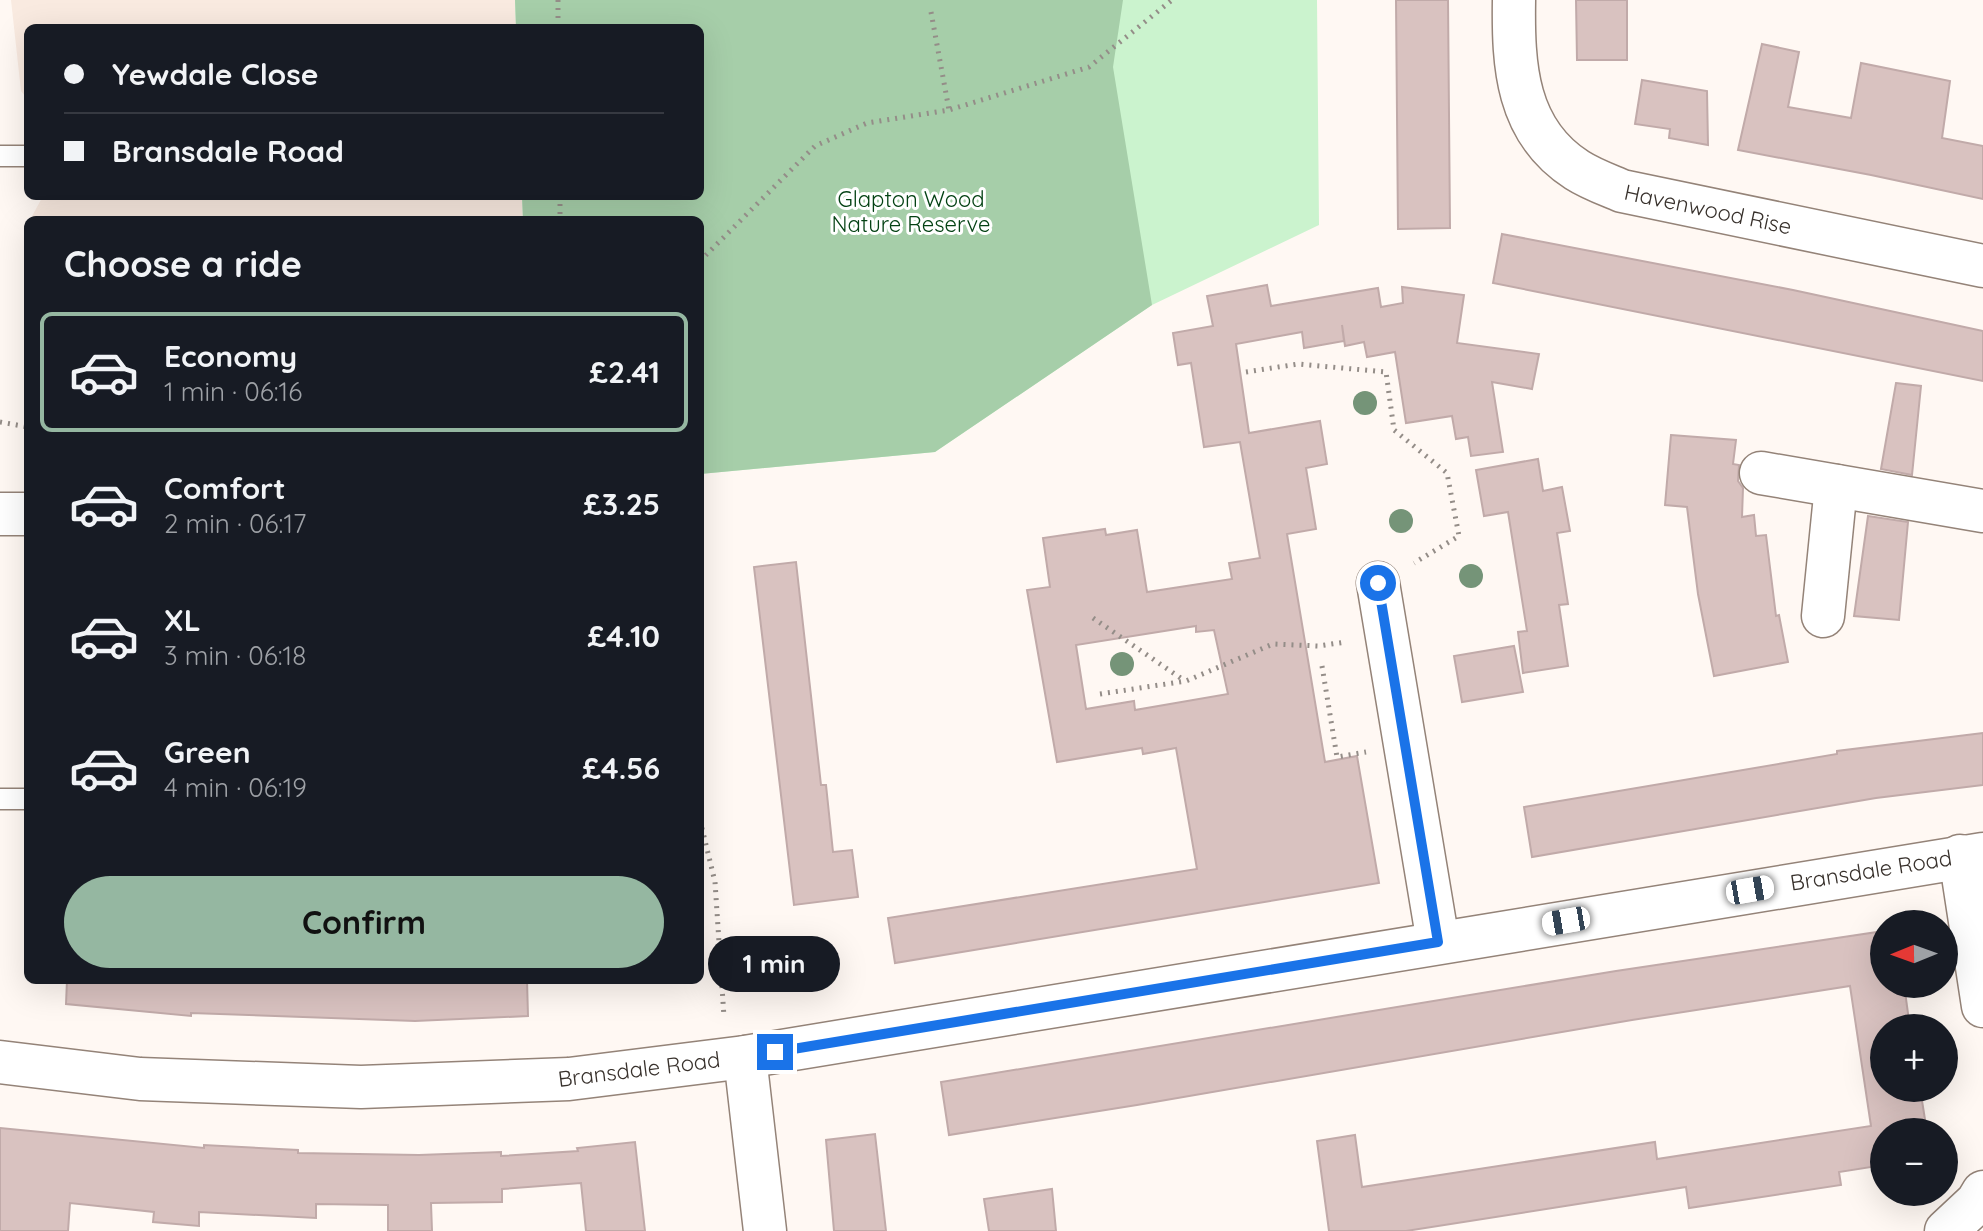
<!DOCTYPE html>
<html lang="en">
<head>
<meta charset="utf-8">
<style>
  body { margin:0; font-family:Quicksand,sans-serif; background:#20242c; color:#f1f3f6; height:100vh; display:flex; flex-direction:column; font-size:30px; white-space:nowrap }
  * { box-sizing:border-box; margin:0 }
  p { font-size:26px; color:#9ea1a6 }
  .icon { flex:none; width:44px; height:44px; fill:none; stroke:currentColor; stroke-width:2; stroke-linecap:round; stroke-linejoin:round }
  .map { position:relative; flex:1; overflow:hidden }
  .drawer { position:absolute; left:24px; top:216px; width:680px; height:768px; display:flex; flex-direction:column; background:#171b24; border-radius:12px; box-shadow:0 8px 32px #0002 }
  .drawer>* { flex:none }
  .guide { position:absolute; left:24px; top:24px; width:680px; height:176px; border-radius:12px; box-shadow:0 8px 32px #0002; display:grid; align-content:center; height:176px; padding:0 40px; background:#171b24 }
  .needle { width:52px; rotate:269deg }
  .buttons { position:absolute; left:1870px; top:910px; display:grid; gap:16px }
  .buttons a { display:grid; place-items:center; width:88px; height:88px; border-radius:50%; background:#171b24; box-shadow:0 8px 32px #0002; font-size:40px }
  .end { position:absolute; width:36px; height:36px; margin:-18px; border:10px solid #1a73e8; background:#fff; box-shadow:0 0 0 4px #fff }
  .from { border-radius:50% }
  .bubble { position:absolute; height:56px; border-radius:28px; background:#171b24; box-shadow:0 8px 32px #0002; font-size:26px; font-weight:700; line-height:56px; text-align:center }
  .car { position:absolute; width:24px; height:48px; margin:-24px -12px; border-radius:10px; box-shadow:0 0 6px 2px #0007; background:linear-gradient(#fff 24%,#345 0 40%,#fff 0 76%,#345 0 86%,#fff 0) }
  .guide b { display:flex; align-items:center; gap:28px; height:76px; font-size:30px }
  .guide b+b { border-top:2px solid #363941 }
  .guide i { width:20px; height:20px; background:#f1f3f6 }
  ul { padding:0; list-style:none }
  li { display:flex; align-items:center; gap:24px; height:120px; margin:0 16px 12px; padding:0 24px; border:4px solid transparent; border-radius:12px }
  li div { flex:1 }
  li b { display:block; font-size:30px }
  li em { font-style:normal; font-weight:700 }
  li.selected { border-color:#95b7a1 }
  li>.icon { width:72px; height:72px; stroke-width:1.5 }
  h2 { padding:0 40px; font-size:36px; line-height:96px }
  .primary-button { display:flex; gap:16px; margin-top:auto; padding:16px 40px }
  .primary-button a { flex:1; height:92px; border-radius:48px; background:#95b7a1; color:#111; font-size:32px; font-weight:700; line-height:92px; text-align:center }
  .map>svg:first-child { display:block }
  .built { fill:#f9eae0 }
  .green { fill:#cbf3ce }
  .forest { fill:#a6cea9 }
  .building { fill:#d9c2c0; stroke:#c1aaa9; stroke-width:2; fill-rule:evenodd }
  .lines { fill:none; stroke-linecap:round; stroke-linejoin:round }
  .lane-casing { stroke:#948378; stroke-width:23 }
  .street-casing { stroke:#948378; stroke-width:45 }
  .path { stroke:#948d88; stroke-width:5; stroke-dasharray:2 6; stroke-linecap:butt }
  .lane { stroke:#fff; stroke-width:20 }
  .street { stroke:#fff; stroke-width:42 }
  .tree { fill:#759478 }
  .route { stroke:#1a73e8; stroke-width:10 }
  .labels { text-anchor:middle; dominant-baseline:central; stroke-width:6; stroke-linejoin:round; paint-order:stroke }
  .park-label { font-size:22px; fill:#044214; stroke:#fff }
  .street-label { font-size:22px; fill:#38312c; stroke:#fff }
</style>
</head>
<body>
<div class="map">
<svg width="1983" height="1231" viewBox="0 0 1983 1231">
  <rect width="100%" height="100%" fill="#fff8f3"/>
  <g class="built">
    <path d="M11,0h504l1,28h-488v72l-7,-9z"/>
    <path d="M43,196h479l1,24h-493z"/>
  </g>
  <path class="green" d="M515,0h802l2,225 -167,80 -217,147 -235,22v-254h-177l-1,-24h178v-168h-184z"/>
  <path class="forest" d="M515,0h608l-10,67 39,238 -217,147 -235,22v-254h-177l-1,-24h178v-168h-184z"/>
  <g class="building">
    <path d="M1396,0h52l2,228 -52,1z"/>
    <path d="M1576,0h51v60h-50z"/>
    <path d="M1762,44l37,8 -11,55 63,11 10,-55 89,18 -8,57 41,8v53l-112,-24 -133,-25z"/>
    <path d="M1642,80l65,11 1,54 -39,-7 1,-9 -35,-5z"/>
    <path d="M1502,234l291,56 190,41v50l-490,-98z"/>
    <path d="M1267,285l4,21 107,-18 3,19 22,-4 -1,-16 62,8 -7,48 82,11 -7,35 -40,-7 11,70 -32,4 -3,-19 -12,2 -4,-23 -46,7 -11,-71 -28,5 -3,-15 -19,4 -3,-21 2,16 -40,7 -2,-16 -66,12 13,89 71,-12 7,43 -21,4 10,61 -29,5 38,228 32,-6 22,127 -484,80 -7,-45 309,-49 -21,-121 -33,6 -1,-6 -85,14 -30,-172 23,-3 -7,-49 62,-9 1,6 31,-5 10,62 85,-13 -3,-16 31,-5 -20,-116 -36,5 -13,-84 -13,2 -5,-32 40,-7 -6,-30zM1196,626v6l18,-2 14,64 -93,16 -1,-9 -48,8 -10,-64z"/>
    <path d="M1896,383l25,3 -9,89 -31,-6z"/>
    <path d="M1671,435l65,5 -3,24 6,1 -1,16 5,7 -1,29 12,-2 2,21 10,-1 10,81 3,-1 9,47 -74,14 -16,-82 -11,-87 -22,-2z"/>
    <path d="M1538,459l5,32 19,-4 8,44 -13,2 11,71 -9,1 9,61 -45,7 -5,-41 9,-1 -19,-119 -24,4 -8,-46z"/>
    <path d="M1868,516l40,6 -9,98 -45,-4z"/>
    <path d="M796,562l25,223h5l7,67 19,-2 6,47 -64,8 -40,-338z"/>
    <path d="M1514,646l9,46 -61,10 -8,-46z"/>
    <path d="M1983,733v52l-107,13 -344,59 -8,-50 313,-53v-3z"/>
    <path d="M1884,931v53h20l6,44h-26v60h36l7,44h-43v33l-45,7 2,13 -152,23 -3,-21 -280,44h-77l-12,-90 38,-6 7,52 293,-45 2,17 214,-33 -21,-140 -218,34 -495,85 -188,30 -8,-53 675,-111z"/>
    <path d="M67,980h460l1,36 -113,5 -224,-8v3l-125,-12z"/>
    <path d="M0,1128l204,20v-3l94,5v3l121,2 82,-3v4l77,-5 -1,-3 58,-6 10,89h-59l-5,-48 -79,6v13l-71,1 1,28h-44v-26l-72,-1v14l-117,-6v14l-46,-4 1,-10 -84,-9 -2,28h-68z"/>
    <path d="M875,1134l11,97h-52l-8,-91z"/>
    <path d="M1052,1189l4,42h-67l-5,-32z"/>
  </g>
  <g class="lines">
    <defs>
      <g id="lane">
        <path d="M0,156h28"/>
        <path d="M0,799h28"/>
      </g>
      <g id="street">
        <path d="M1514,0c-1,65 2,131 63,170 14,9 31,15 45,21l361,75"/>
        <path d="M1761,473l222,38"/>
        <path d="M0,514h28"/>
        <path d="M1378,583l60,359"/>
        <path d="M1823,616l13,-130"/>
        <path d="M1960,856l23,150"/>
        <path d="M745,1057l20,174"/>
        <path d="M0,1062l140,17 221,8 208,-8 176,-22 1238,-203"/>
        <path d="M1946,1231l31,-29 6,-10"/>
      </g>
    </defs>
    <use href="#lane" class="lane-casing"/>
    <use href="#street" class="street-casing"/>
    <g class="path">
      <path d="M558,0v28"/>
      <path d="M931,12l18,98"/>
      <path d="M560,196v24"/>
      <path d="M700,261l115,-115 52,-23 82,-13 140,-43 83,-67"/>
      <path d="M1246,372l52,-8 88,8 8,58 53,43 12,63 -45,27"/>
      <path d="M0,422l28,5"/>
      <path d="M1093,618l92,63"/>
      <path d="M1322,666l15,91 29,-5"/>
      <path d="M1100,694l86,-13 87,-37 45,2 28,-4"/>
      <path d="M700,820l15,62 9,135"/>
    </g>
    <use href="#lane" class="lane"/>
    <use href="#street" class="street"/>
  </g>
  <g class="tree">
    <circle cx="1365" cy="403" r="12"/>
    <circle cx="1401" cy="521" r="12"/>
    <circle cx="1471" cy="576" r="12"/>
    <circle cx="1122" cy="664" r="12"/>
  </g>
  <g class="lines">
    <path class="route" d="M775,1052l663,-110 -60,-359"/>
  </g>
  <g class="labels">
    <g class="park-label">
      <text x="911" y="199">Glapton Wood<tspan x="911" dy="25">Nature Reserve</tspan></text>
    </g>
    <g class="street-label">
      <text transform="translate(1708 209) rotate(12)">Havenwood Rise</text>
      <text transform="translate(1871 870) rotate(-9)">Bransdale Road</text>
      <text transform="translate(639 1069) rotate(-7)">Bransdale Road</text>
    </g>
  </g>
</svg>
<div class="buttons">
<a><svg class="needle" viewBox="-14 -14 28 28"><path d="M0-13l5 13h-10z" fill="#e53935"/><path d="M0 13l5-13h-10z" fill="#9ea1a6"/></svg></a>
<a>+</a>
<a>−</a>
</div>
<i class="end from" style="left:1378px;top:583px"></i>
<i class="end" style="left:775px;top:1052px"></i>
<div class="bubble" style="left:708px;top:936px;width:132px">1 min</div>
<i class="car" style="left:1750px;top:890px;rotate:80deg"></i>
<i class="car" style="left:1566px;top:921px;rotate:260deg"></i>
<div class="guide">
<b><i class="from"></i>Yewdale Close</b>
<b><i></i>Bransdale Road</b>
</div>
<section class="drawer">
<h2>Choose a ride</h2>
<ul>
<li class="selected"><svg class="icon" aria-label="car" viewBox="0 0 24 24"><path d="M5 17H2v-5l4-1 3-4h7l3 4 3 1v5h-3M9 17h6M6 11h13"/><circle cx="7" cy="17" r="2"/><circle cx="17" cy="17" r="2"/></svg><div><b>Economy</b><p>1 min · 06:16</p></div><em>£2.41</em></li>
<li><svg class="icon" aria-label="car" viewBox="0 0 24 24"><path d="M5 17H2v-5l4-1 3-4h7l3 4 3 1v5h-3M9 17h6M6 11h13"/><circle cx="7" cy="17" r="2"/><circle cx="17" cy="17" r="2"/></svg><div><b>Comfort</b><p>2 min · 06:17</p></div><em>£3.25</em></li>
<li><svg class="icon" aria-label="car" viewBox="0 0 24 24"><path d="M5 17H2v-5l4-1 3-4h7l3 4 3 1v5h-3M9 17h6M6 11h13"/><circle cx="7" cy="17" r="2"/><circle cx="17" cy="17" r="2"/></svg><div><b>XL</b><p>3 min · 06:18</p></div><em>£4.10</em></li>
<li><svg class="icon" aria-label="car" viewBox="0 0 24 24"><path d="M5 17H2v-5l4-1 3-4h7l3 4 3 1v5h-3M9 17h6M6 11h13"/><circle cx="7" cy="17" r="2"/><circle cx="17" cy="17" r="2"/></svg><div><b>Green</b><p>4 min · 06:19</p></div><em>£4.56</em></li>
</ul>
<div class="primary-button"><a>Confirm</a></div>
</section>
</div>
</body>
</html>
